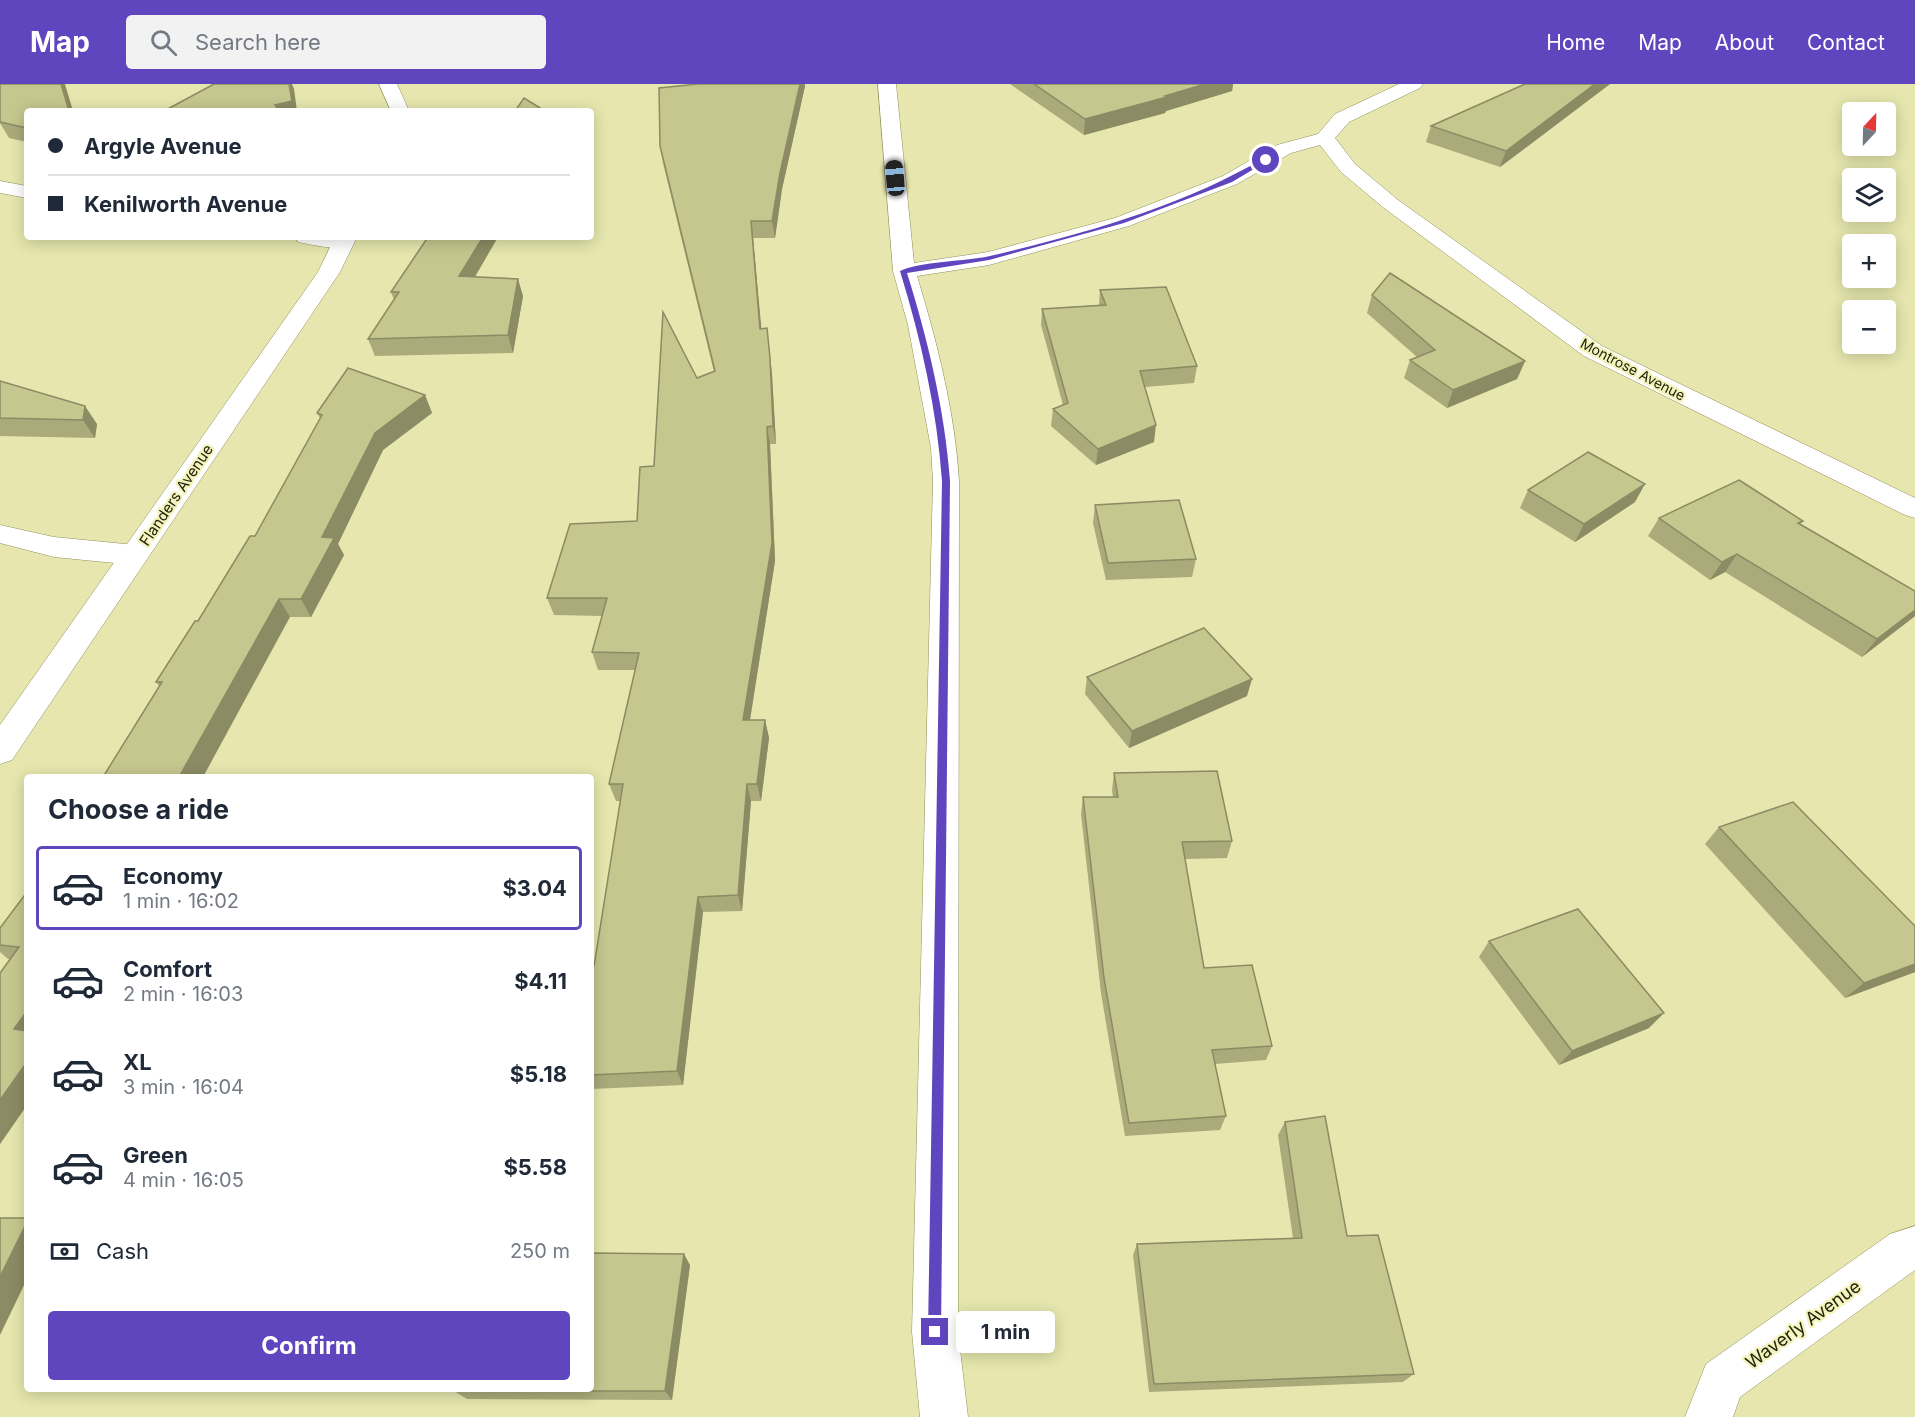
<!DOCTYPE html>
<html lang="en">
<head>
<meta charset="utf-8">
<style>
  body { margin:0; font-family:Inter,sans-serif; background:#f2f2f3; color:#1f2937; height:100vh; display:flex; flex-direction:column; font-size:22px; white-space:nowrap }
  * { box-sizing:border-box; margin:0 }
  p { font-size:20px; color:#747a83 }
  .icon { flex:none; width:33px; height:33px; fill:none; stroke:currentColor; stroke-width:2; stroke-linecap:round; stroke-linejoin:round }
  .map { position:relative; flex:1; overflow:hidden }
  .details { position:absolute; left:24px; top:690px; width:570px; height:618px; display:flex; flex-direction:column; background:#fff; border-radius:6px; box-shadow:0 3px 15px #0003 }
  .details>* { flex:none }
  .top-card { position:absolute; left:24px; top:24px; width:570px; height:132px; border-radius:6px; box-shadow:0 3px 15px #0003; display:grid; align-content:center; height:132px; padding:0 24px; background:#fff }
  .needle { width:39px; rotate:22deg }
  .buttons { position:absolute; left:1842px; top:18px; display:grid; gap:12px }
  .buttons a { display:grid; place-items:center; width:54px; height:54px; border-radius:6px; background:#fff; box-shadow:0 3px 15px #0003; font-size:30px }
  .end { position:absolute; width:27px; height:27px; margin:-14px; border:8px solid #6046be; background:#fff; box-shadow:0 0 0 3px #fff }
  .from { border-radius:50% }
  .bubble { position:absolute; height:42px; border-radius:6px; background:#fff; box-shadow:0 3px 15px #0003; font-size:20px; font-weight:700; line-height:42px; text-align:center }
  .car { position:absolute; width:18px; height:36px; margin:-18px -9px; border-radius:8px; box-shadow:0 0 4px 2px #0007; background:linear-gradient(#222 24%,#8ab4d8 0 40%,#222 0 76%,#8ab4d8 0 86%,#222 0) }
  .top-card b { display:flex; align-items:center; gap:21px; height:57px; font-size:22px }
  .top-card b+b { border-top:2px solid #e0e1e3 }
  .top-card i { width:15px; height:15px; background:#1f2937 }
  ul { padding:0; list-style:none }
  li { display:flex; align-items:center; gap:18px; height:84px; margin:0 12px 9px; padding:0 12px; border:3px solid transparent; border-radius:6px }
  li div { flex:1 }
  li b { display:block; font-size:22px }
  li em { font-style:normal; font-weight:700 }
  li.current { border-color:#6046be }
  li>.icon { width:54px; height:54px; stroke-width:1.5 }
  h2 { padding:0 24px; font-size:27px; line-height:72px }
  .pay { display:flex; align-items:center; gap:15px; height:66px; padding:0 24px; font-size:22px }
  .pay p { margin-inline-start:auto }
  .action { display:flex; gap:12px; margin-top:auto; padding:12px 24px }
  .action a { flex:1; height:69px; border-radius:6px; background:#6046be; color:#fff; font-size:24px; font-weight:700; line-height:69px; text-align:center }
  header { display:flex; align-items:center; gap:36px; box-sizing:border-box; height:84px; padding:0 30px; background:#6046be; color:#fff }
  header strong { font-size:28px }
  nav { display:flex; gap:33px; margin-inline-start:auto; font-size:21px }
  .search { width:420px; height:54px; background:#f2f2f3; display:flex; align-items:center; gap:15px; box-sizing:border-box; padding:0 21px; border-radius:6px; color:#747a83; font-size:22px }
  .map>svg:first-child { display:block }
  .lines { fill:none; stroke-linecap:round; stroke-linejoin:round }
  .minor-casing { stroke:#91915c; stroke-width:1 }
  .tertiary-casing { stroke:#91915c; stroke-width:1 }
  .minor { fill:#fff; fill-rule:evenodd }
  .tertiary { fill:#fff; fill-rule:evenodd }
  .wall { fill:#aaaa7b }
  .shaded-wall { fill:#8b8b64 }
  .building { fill:#c6c68f; stroke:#8b8b64; stroke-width:1.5 }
  .route { fill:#6046be }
  .labels { text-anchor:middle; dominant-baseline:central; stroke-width:4.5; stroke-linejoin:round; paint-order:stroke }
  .far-street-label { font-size:14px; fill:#24230e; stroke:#f3f3bb }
  .street-label { font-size:15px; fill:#24230e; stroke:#f3f3bb }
  .near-street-label { font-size:18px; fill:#24230e; stroke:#f3f3bb }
</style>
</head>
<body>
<header>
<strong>Map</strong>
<div class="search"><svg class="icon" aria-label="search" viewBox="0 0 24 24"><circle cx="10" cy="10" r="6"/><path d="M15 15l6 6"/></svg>Search here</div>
<nav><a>Home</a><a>Map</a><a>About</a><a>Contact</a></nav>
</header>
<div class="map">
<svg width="1915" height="1333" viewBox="0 0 1915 1333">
  <rect width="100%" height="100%" fill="#e6e6ae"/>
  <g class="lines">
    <defs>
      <g id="minor">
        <path d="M878,0h18l18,179 74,-11 127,-34 108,-42 54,-31 41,-11 17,-20 64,-30h24l-3,4 -71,34 -14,16 20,26 43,36 204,146 313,152v20l-10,-3 -321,-159 -200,-148 -43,-36 -21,-27 -29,8 -54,31 -108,42 -140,39 -72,11c20,66 38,136 42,205l-1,851 10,85h-48l-8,-85 21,-851 -2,-33 -23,-123 -15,-54z"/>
        <path d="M0,97l27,5v12l-27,-5z"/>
        <path d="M295,153h53l5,5 -3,5c-16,3 -36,-2 -52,-5z"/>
        <path d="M0,441l54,12 81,8 10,3 4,7 -4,7 -10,3 -81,-8 -54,-14z"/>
        <path d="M1915,1142v44l-175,127 -7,20h-48l21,-53 184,-130z"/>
      </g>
      <g id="tertiary">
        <path d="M379,0h18l12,27h-18z"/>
        <path d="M335,153h22l-17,35 -328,488 -12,4v-39l318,-453z"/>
      </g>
    </defs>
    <use href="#minor" class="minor-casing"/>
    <use href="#tertiary" class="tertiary-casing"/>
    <use href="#minor" class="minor"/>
    <use href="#tertiary" class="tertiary"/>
  </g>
  <g class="wall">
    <path d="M0,0l27,27v31l-18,-4 -9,-15z"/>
    <path d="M1010,0h223l-1,7 -66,20 -1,2 -81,22z"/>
    <path d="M1610,0l-110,83 -74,-25 5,-16z"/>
    <path d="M805,2l-23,103 -7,49h-22l8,91 8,17 3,29 4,69h-6l5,117 -25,159h15l4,18 -8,63h-10l-9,110 -39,1 -20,173 -92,4v-123h3l26,-165h-4l-7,-17 26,-114h-37l-6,-18 10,-36 -48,-1 -7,-17 90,-77 17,-55 43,-88 17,-6 -51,-209 -3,-17z"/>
    <path d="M428,153h70l-23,40 48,19 -10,57 -138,3 -7,-17 26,-39 -3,-8z"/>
    <path d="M1100,206l97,76 -3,17 -49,4 9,55 -58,23 -45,-39 2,-17 10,-4 -22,-80 1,-16 57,-4z"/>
    <path d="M1372,211l153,66 -8,18 -70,29 -43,-30 6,-18 7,-3 -50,-44z"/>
    <path d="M0,297l97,43 -2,14 -95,-2z"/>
    <path d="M425,311l7,18 -49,37 -45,94 6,11 -33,62h-21l-131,69 -3,-4 42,-61 57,-85 65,-118 -3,-5z"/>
    <path d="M1528,406l107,12 -60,40 -55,-34z"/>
    <path d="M1095,421l101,54 -4,18 -86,3 -13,-57z"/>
    <path d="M1659,434l144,3 -3,4 115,66v25l-53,41 -137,-85 -15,8 -62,-44z"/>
    <path d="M1087,593l160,19 -118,52 -44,-54z"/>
    <path d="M1114,689l118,68 -5,17 -42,1 19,109 68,78 -6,14 -51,4 11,52 -6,14 -95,6 -24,-143 -20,-179 2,-17h30l-1,-7z"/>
    <path d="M1719,743l196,145 -70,26 -140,-154z"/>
    <path d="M27,808v213l-27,39v-171l10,-14h-2l-8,-7v-24z"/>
    <path d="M1489,857l160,87 -90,37 -80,-108z"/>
    <path d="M1285,1038l62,114 67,138 -11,8 -254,10 -16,-137 4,-11 156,-6 -15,-103z"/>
    <path d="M690,1181l-18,135 -205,-1 -13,-8z"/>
  </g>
  <g class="shaded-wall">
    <path d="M61,0h4l8,27h-4z"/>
    <path d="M289,0h3l2,5 3,22h-20l-2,-6z"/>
    <path d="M800,0h5v2l-23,103 -7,49 -3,-17 8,-48z"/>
    <path d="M1205,0h28l-1,7 -66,20 -1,2 -81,22 1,-16z"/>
    <path d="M1595,0h15l-110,83 6,-16z"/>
    <path d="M751,137l2,17 10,108 -3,-17z"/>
    <path d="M483,153h15l-33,56 -6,-17z"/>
    <path d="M518,195l5,17 -10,57 -5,-18z"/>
    <path d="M767,244l5,47 4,69 -3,-18z"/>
    <path d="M1525,277l-8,18 -70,29 6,-18z"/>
    <path d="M425,311l7,18 -49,37 -45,94 6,11 -33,62 -10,-18 21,-62 53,-104z"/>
    <path d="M85,322l12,18 -2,14 -12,-18z"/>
    <path d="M1156,341l-2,17 -58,23 2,-16z"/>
    <path d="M767,343l3,17 5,117 -28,177 -4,-18z"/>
    <path d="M1645,400l-10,18 -60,40 9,-18z"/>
    <path d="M1737,470l-12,18 -15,8 12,-18z"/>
    <path d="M279,515l11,18 -87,160h-24z"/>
    <path d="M1915,526v6l-53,41 15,-18z"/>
    <path d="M1252,595l-5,17 -118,52 3,-17z"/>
    <path d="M765,636l4,18 -8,63 -4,-17z"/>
    <path d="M747,700l4,17 -9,110 -4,-16z"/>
    <path d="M698,813l5,15 -20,173 -6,-14z"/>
    <path d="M1915,880v8l-70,26 19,-15z"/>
    <path d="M27,927v27l-13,-9z"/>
    <path d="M1664,929l-15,15 -90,37 13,-14z"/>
    <path d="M27,978v43l-27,39v-44z"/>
    <path d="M27,1138v57l-27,56v-58z"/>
    <path d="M684,1170l6,11 -18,135 -7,-9z"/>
  </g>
  <g class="building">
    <path d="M0,0h61l8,27h-42v17l-27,-6z"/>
    <path d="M214,0h75l3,17 -17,4 4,6h-115z"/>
    <path d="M698,0h102l-20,89 -8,48h-21l9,108 7,-1 3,30 3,68 -6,1 5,116 -29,177h22l-8,64h-10l-9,111 -40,2 -21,174 -86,4v-109h3l29,-182h-14l30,-131 -47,-1 15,-54h-60l23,-74 67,-3 3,-54 14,-1 9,-154 34,66 18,-7 -55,-225 -1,-58z"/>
    <path d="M1034,0h171l-40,12 2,1 -82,22z"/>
    <path d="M1525,0h70l-89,67 -75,-25z"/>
    <path d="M524,14l21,13h-30z"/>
    <path d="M428,153h55l-24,39 59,3 -10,56 -140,4 31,-47h-8z"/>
    <path d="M1390,189l135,88 -72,29 -43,-30 25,-10 -63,-55z"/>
    <path d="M1166,203l31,79 -57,5 16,54 -58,24 -45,-40 15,-6 -26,-94 64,-4 -6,-15z"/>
    <path d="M348,284l77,27 -50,38 -53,104 12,1 -33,61h-22l-100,178h-76l59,-95h-6l39,-61h3l52,-85h5l67,-121 -5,-2z"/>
    <path d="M0,297l85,25 -2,14 -83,-2z"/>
    <path d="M1588,368l57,32 -61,40 -56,-34z"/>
    <path d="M1739,396l64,41 -5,2 117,68v19l-38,29 -140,-85 -15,8 -63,-44z"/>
    <path d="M1179,416l17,59 -88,4 -13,-58z"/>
    <path d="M1204,544l48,51 -120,52 -45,-54z"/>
    <path d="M1217,687l15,70 -50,1 22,126 48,-3 20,81 -60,4 14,66 -97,7 -25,-145 -21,-181h35l-4,-24z"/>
    <path d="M1793,718l122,124v38l-51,19 -145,-156z"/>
    <path d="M27,808v119l-13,18 13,2v31l-27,38v-127l19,-26 -19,-2v-17z"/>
    <path d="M1578,825l86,104 -92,38 -83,-110z"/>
    <path d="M1325,1032l22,120 31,-1 36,139 -260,10 -17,-140 165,-6 -17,-116z"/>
    <path d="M0,1134h27v4l-27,55z"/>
    <path d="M591,1169l93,1 -19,137h-211l1,-2h136z"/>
  </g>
  <path class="route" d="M1264,74l5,2 -37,22 -108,41 -135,37 -82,13c21,67 38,138 43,208l-9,851 -2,4 -4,2 -5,-2 -2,-4 14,-851c-5,-71 -21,-142 -42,-210 17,-9 68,-10 90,-15 93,-22 191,-49 274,-98z"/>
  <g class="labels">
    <g class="far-street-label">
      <text transform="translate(1633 285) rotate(28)">Montrose Avenue</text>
    </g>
    <g class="street-label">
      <text transform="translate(176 411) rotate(-56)">Flanders Avenue</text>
    </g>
    <g class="near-street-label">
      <text transform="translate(1803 1240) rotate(-36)">Waverly Avenue</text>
    </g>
  </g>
</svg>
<div class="buttons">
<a><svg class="needle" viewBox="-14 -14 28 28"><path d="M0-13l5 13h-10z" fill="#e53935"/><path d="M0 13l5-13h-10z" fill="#747a83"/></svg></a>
<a><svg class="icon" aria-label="layers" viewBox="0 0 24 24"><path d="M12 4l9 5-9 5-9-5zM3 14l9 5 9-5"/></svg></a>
<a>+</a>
<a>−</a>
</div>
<i class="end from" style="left:1266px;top:76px"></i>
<i class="end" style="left:935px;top:1248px"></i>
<div class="bubble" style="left:956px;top:1227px;width:99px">1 min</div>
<i class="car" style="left:895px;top:94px;rotate:355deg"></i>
<div class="top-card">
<b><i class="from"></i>Argyle Avenue</b>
<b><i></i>Kenilworth Avenue</b>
</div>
<section class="details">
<h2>Choose a ride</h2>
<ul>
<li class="current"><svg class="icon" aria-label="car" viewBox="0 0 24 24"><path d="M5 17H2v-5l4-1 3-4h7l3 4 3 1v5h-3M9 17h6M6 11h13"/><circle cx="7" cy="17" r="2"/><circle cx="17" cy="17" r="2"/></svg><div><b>Economy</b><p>1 min · 16:02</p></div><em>$3.04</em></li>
<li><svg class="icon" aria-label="car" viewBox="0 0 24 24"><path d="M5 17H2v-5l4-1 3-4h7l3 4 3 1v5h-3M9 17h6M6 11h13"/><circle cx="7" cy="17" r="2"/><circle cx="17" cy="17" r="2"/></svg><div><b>Comfort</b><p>2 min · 16:03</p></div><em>$4.11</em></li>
<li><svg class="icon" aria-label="car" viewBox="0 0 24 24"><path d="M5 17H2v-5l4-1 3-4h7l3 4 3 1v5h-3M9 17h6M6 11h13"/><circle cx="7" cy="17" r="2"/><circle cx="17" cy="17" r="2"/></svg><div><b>XL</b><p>3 min · 16:04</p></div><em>$5.18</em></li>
<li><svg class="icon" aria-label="car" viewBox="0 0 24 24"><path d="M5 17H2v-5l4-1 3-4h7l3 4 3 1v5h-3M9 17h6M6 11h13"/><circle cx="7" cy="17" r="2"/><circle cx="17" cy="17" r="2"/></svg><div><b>Green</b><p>4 min · 16:05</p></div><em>$5.58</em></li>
</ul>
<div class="pay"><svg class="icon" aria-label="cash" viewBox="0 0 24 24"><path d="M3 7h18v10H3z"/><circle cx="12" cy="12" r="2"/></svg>Cash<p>250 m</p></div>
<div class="action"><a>Confirm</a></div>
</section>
</div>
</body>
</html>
